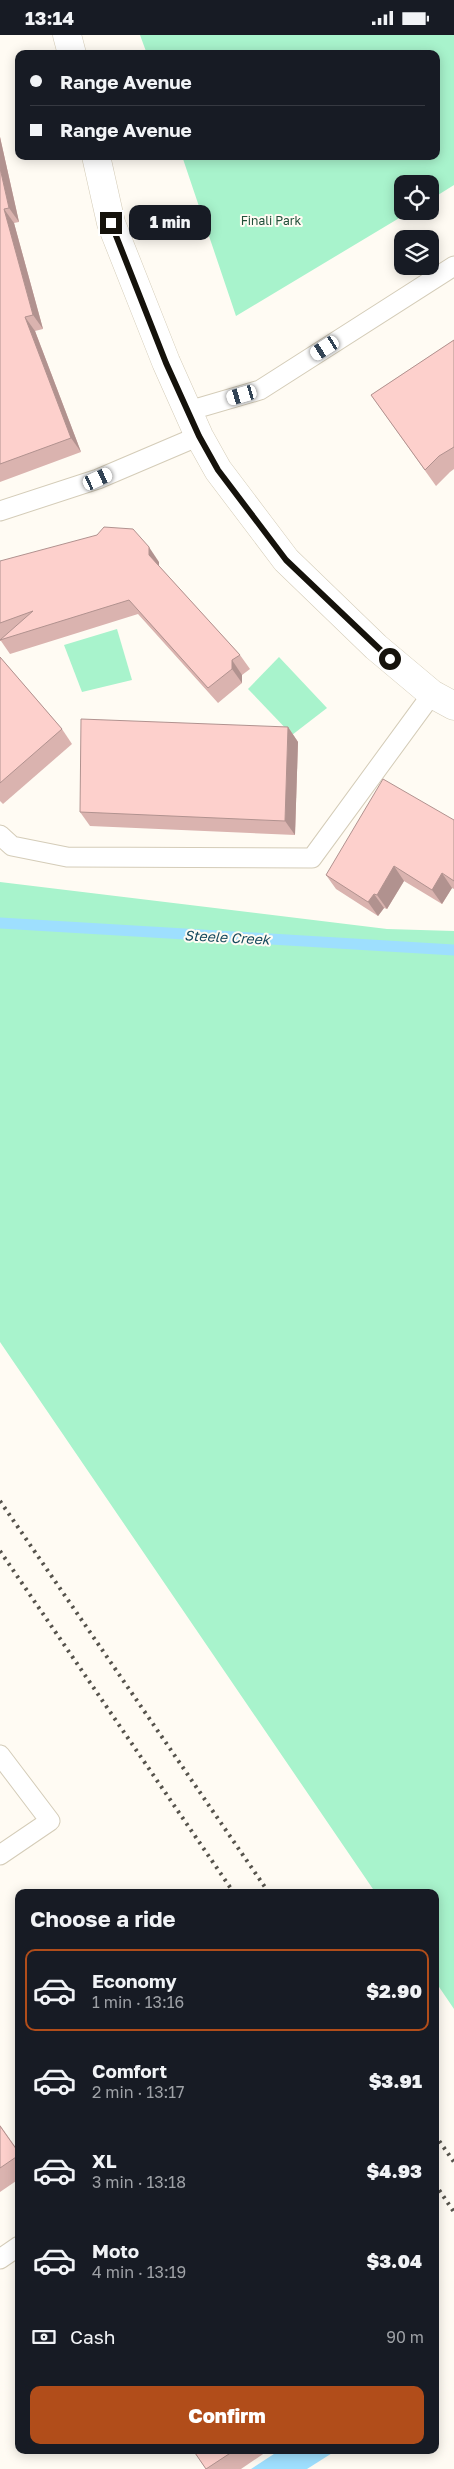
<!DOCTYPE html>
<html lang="en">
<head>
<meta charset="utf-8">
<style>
  body { margin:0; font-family:"Golos Text",sans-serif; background:#242831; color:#f1f3f6; height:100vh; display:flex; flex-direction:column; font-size:19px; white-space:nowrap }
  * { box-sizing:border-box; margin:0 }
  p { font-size:16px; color:#9ea1a6 }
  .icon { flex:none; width:28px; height:28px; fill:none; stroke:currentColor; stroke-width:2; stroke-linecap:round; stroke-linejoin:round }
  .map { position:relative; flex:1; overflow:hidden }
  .panel { position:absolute; left:15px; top:1854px; width:424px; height:565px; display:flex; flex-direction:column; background:#171b24; border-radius:10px; box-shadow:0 2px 12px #0003 }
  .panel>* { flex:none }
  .top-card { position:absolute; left:15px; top:15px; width:425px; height:110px; border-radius:10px; box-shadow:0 2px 12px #0003; display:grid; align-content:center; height:110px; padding:0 15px; background:#171b24 }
  .buttons { position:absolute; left:394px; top:140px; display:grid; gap:10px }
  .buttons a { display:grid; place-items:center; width:45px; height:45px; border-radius:10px; background:#171b24; box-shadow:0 2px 12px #0003; font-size:25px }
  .end { position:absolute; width:22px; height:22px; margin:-11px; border:6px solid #15120b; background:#fff; box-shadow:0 0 0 2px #fff }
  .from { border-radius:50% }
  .bubble { position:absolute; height:35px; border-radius:10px; background:#171b24; box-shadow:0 2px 12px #0003; font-size:16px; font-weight:800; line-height:35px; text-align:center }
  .car { position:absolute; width:15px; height:30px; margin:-15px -8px; border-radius:6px; box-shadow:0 0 4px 1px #0007; background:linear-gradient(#fff 24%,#345 0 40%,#fff 0 76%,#345 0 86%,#fff 0) }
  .top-card b { display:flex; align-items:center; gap:18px; height:48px; font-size:19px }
  .top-card b+b { border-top:1px solid #363941 }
  .top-card i { width:12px; height:12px; background:#f1f3f6 }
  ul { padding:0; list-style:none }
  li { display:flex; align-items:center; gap:15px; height:82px; margin:0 10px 8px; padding:0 5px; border:2px solid transparent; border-radius:10px }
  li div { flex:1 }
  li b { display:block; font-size:19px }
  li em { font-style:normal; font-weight:800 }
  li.selected { border-color:#b14d1a }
  li>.icon { width:45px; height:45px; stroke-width:1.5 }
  h2 { padding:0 15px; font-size:22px; line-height:60px }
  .pay { display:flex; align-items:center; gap:12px; height:55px; padding:0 15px; font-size:19px }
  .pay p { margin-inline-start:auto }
  .cta { display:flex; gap:10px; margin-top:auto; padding:10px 15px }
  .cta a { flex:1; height:58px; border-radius:10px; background:#b14d1a; color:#fff; font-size:20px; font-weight:800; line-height:58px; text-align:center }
  .status { display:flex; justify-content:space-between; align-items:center; height:35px; padding:0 25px; background:#171b24; direction:ltr }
  .status svg { height:14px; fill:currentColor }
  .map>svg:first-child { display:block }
  .green { fill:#a8f3cc }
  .water { fill:#9edffe }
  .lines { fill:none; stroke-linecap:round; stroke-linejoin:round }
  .stream { stroke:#9edffe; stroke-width:11 }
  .service-casing { stroke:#d4ccb8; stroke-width:21 }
  .tertiary-casing { stroke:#d4ccb8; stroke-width:29 }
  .service { stroke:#fff; stroke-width:19 }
  .tertiary { stroke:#fff; stroke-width:28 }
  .rail { stroke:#56534c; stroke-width:4; stroke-dasharray:2.5 5; stroke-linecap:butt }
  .wall { fill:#dab3af }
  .shaded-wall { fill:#b1928f }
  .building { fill:#fdd0cc; stroke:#b1928f }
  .route { stroke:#15120b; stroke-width:6 }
  .labels { text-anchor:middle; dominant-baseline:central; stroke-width:4; stroke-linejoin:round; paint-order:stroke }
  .park-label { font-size:12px; fill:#21503a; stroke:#fffbf3 }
  .water-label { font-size:14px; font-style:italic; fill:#164a5e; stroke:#fffbf3 }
</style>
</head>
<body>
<div class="status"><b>13:14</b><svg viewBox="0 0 49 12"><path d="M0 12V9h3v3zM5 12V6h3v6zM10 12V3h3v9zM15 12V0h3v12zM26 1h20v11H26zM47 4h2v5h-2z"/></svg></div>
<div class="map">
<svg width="454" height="2434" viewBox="0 0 454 2434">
  <rect width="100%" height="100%" fill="#fffbf3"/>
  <g class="green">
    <path d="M140,0h314v150l-24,15v-16h-28v27h9l-175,105 -54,-160h254v-102h-289z"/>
    <path d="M117,594l15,51 -50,12 -18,-47z"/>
    <path d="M279,622l48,51 -35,27 -44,-46z"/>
    <path d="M0,847l387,47 67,2v1078l-19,-28v-88l-60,-1 -375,-550z"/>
  </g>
  <path class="water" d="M280,2415h57l-30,19h-56z"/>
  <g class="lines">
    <path class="stream" d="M0,888l454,27"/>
    <defs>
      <g id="service">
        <path d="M188,376l72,-21 194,-124"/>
        <path d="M0,476l98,-32 101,-43"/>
        <path d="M0,800l12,11 55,11 245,1 120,-164"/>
        <path d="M0,1720l50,66 -50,34"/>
        <path d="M0,2224l19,-13"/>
      </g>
      <g id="tertiary">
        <path d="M67,0l5,19"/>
        <path d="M96,121l15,67 55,139 33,74 19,34 68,90 90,87 56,47 22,12"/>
      </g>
    </defs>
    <use href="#service" class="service-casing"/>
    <use href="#tertiary" class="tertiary-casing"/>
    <use href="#service" class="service"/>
    <use href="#tertiary" class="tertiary"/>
    <g class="rail">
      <path d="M0,1466l269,392"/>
      <path d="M0,1516l234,342"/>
      <path d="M435,2100l19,27"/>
      <path d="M435,2149l19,28"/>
    </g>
  </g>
  <g class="wall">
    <path d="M0,102l19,85 -5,1 29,106 -8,2 46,121 -81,30z"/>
    <path d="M454,305v129l-4,3 -14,14 -65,-91z"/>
    <path d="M0,526l159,1v4l81,89 10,14 -8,6v8l-24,20 -80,-89 -128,40 -9,-13h-1z"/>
    <path d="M0,622l62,72 10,15 -69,60 -3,-3z"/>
    <path d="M288,692l10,15 -3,93 -205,-9 -10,-14z"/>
    <path d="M454,785v69l-2,-1 -10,16 -38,-23 -17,28 -3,-1 -6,8 -42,-27 -10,-14z"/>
    <path d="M0,2090l19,27v27l-19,13z"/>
    <path d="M193,2415h76l-28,19h-35z"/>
  </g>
  <g class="shaded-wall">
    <path d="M0,102l19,85 -10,-14 -9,-40z"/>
    <path d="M4,174l10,14 29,106 -10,-14z"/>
    <path d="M25,282l10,14 46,121 -10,-14z"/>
    <path d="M149,512l10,15v7l-10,-14z"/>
    <path d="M232,625l10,15v8l-10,-14z"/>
    <path d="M288,692l10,15 -3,93 -10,-14z"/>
    <path d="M394,831l10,15 -17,28 -10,-14z"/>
    <path d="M442,838l10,15 -10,16 -10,-14z"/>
    <path d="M374,859l10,14 -6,8 -10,-14z"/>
  </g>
  <g class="building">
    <path d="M0,133l9,40 -5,1 29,106 -8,2 46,121 -71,26z"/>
    <path d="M454,305v107l-15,9 -14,14 -54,-75z"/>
    <path d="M104,492l29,2 16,18v8l91,100 -8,5v9l-24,19 -79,-88 -129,40 33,-29 -33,12v-62l97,-26z"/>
    <path d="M0,622l62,72 -62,54z"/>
    <path d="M81,684l207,8 -3,94 -205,-9z"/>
    <path d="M383,744l71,41v61l-12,-8 -10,17 -38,-24 -17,29 -3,-1 -6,8 -42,-27z"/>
    <path d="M0,2091l19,27v2l-19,13z"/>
    <path d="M193,2415h42l-29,19z"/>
  </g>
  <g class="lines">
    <path class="route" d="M111,188l55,140 33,73 19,34 68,90 104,99"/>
  </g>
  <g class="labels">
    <g class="park-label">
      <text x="271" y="185">Finali Park</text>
    </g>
    <g class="water-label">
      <text transform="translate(227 902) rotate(3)">Steele Creek</text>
    </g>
  </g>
</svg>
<div class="buttons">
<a><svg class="icon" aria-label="locate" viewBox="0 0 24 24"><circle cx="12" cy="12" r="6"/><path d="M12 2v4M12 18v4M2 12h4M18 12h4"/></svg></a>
<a><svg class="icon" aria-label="layers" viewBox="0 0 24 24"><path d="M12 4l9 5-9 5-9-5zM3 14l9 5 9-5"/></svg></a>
</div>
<i class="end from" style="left:390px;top:624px"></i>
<i class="end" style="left:111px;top:188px"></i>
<div class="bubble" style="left:129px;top:170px;width:82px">1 min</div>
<i class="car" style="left:325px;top:313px;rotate:237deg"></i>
<i class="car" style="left:242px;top:360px;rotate:254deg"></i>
<i class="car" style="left:98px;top:444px;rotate:65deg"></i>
<div class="top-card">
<b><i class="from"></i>Range Avenue</b>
<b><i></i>Range Avenue</b>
</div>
<section class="panel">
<h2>Choose a ride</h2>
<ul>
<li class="selected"><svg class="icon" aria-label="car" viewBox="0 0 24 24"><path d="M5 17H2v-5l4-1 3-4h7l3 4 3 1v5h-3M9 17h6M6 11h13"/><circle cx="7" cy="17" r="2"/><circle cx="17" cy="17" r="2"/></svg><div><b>Economy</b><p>1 min · 13:16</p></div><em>$2.90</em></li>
<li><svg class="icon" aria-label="car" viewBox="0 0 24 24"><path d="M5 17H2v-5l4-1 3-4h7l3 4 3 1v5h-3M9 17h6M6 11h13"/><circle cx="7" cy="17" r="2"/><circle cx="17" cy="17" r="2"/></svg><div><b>Comfort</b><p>2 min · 13:17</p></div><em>$3.91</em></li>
<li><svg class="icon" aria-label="car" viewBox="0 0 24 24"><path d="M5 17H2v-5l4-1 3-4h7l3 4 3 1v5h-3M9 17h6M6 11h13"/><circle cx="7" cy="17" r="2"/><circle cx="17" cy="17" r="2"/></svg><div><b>XL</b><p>3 min · 13:18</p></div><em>$4.93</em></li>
<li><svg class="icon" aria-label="car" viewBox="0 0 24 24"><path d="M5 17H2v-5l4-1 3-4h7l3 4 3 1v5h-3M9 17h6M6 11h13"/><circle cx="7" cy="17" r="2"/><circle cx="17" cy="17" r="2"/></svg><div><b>Moto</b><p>4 min · 13:19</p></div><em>$3.04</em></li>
</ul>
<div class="pay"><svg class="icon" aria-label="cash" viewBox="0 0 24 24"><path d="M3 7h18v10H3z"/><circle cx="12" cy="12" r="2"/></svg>Cash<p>90 m</p></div>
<div class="cta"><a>Confirm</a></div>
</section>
</div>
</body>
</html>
